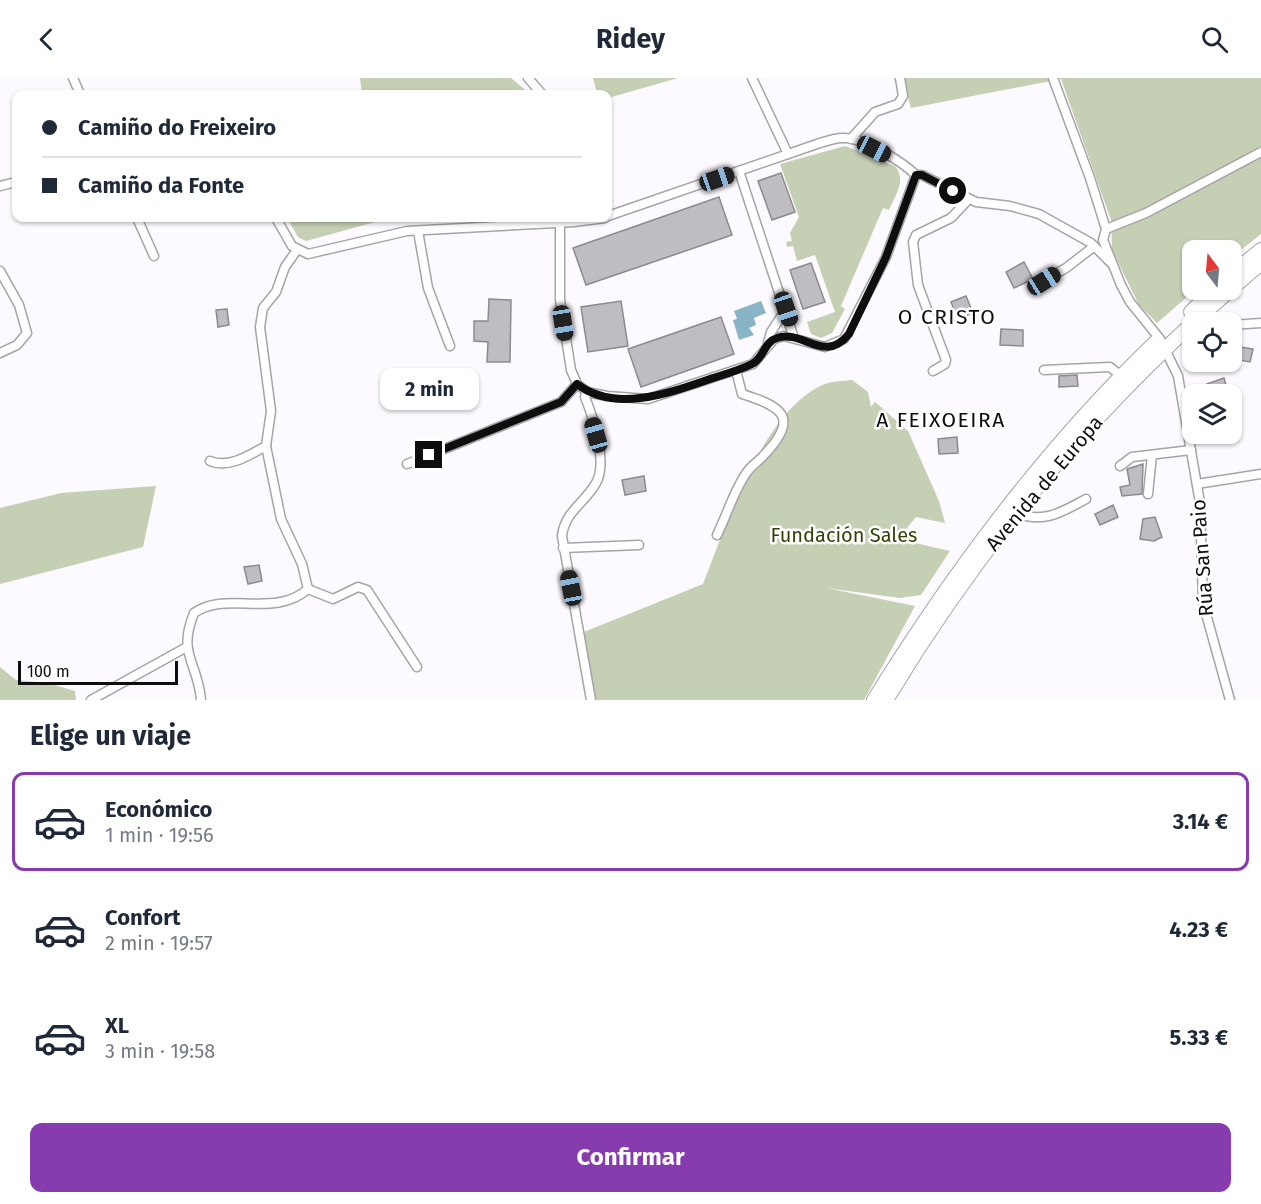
<!DOCTYPE html>
<html lang="es">
<head>
<meta charset="utf-8">
<style>
  body { margin:0; font-family:"Fira Sans",sans-serif; background:#f6f6f7; color:#1f2937; height:100vh; display:flex; flex-direction:column; font-size:22px; white-space:nowrap }
  * { box-sizing:border-box; margin:0 }
  p { font-size:20px; color:#747a83 }
  .icon { flex:none; width:33px; height:33px; fill:none; stroke:currentColor; stroke-width:2; stroke-linecap:round; stroke-linejoin:round }
  .map { position:relative; height:622px; overflow:hidden }
  .side { display:flex; flex-direction:column; background:#fff; flex:1 }
  .side>* { flex:none }
  .hud { position:absolute; left:12px; top:12px; width:600px; height:132px; border-radius:12px; box-shadow:0 2px 4px #0004; display:grid; align-content:center; height:132px; padding:0 30px; background:#fff }
  .needle { width:39px; rotate:344deg }
  .buttons { position:absolute; left:1182px; top:162px; display:grid; gap:12px }
  .buttons a { display:grid; place-items:center; width:60px; height:60px; border-radius:12px; background:#fff; box-shadow:0 2px 4px #0004; font-size:30px }
  .scale { position:absolute; left:18px; bottom:15px; width:160px; box-sizing:border-box; padding-left:6px; border:3px solid #0f0e0f; border-top:0; font-size:16px; line-height:21px; white-space:nowrap; color:#0f0e0f; -webkit-text-stroke:4px #fff; paint-order:stroke }
  .end { position:absolute; width:27px; height:27px; margin:-14px; border:8px solid #0f0e0f; background:#fff; box-shadow:0 0 0 3px #fff }
  .from { border-radius:50% }
  .bubble { position:absolute; height:42px; border-radius:12px; background:#fff; box-shadow:0 2px 4px #0004; font-size:20px; font-weight:700; line-height:42px; text-align:center }
  .car { position:absolute; width:18px; height:36px; margin:-18px -9px; border-radius:8px; box-shadow:0 0 4px 2px #0007; background:linear-gradient(#222 24%,#8ab4d8 0 40%,#222 0 76%,#8ab4d8 0 86%,#222 0) }
  .hud b { display:flex; align-items:center; gap:21px; height:57px; font-size:22px }
  .hud b+b { border-top:2px solid #e0e1e3 }
  .hud i { width:15px; height:15px; background:#1f2937 }
  ul { padding:0; list-style:none }
  li { display:flex; align-items:center; gap:18px; height:99px; margin:0 12px 9px; padding:0 18px; border:3px solid transparent; border-radius:12px }
  li div { flex:1 }
  li b { display:block; font-size:22px }
  li em { font-style:normal; font-weight:700 }
  li.active { border-color:#863cae }
  li>.icon { width:54px; height:54px; stroke-width:1.5 }
  h2 { padding:0 30px; font-size:27px; line-height:72px }
  .cta { display:flex; gap:12px; margin-top:auto; padding:12px 30px }
  .cta a { flex:1; height:69px; border-radius:12px; background:#863cae; color:#fff; font-size:24px; font-weight:700; line-height:69px; text-align:center }
  header { display:flex; justify-content:space-between; align-items:center; height:78px; padding:0 30px; background:#fff; font-size:27px; font-weight:700 }
  .map>svg:first-child { display:block }
  .green { fill:#c4cfb4 }
  .water { fill:#87b5c5 }
  .building { fill:#c0bdc2; stroke:#8d8a8f; stroke-width:1.5 }
  .lines { fill:none; stroke-linecap:round; stroke-linejoin:round }
  .minor-casing { stroke:#a6a3a9; stroke-width:11 }
  .primary-casing { stroke:#a6a3a9; stroke-width:16 }
  .minor { stroke:#fff; stroke-width:8 }
  .primary { stroke:#fff; stroke-width:14 }
  .route { stroke:#0f0e0f; stroke-width:8 }
  .labels { text-anchor:middle; dominant-baseline:central; stroke-width:5; stroke-linejoin:round; paint-order:stroke }
  .street-label { font-size:20px; fill:#0f0e0f; stroke:#fff }
  .park-label { font-size:20px; fill:#314307; stroke:#fff }
  .neighbourhood-label { font-size:21px; letter-spacing:1.5px; fill:#0f0e0f; stroke:#fff }
</style>
</head>
<body>
<header><svg class="icon" aria-label="back" viewBox="0 0 24 24"><path d="M15 5l-7 7 7 7"/></svg>Ridey<svg class="icon" aria-label="search" viewBox="0 0 24 24"><circle cx="10" cy="10" r="6"/><path d="M15 15l6 6"/></svg></header>
<div class="map">
<svg width="1261" height="622" viewBox="0 0 1261 622">
  <rect width="100%" height="100%" fill="#fcf9ff"/>
  <g class="green">
    <path d="M360,0h151l19,16h-168z"/>
    <path d="M593,0h85l-70,20v-4h-11z"/>
    <path d="M903,0h358v156l-29,23v-7h-40v40h3l-38,33 -18,-18 -27,-55 -1,-30 -50,-141 -150,29z"/>
    <path d="M845,68l50,20c12,14 0,30 -6,44l-6,-2 -42,98 4,3 -13,24 -11,5 -10,-4 -4,-12 28,-10 -20,-57 -18,6 -4,-15 -6,1 -1,-5 6,-1 -2,-8 9,-16 -19,-53z"/>
    <path d="M287,140h140l-41,1 -80,22 -8,-4z"/>
    <path d="M852,302l16,12 3,15 4,-5 33,29 31,70 6,22 -29,-6 -18,22 52,12 -29,44 -21,3 -74,-10 89,18 -51,94h-269l-11,-68 119,-48c23,-58 60,-175 122,-200 7,-3 19,-3 27,-4z"/>
    <path d="M156,408l-13,61 -143,37v-76l61,-15z"/>
    <path d="M0,589l16,13 31,3 28,8 1,9h-76z"/>
  </g>
  <path class="water" d="M761,223l5,12 -12,5 2,7 -7,3 5,7 -15,5 -6,-20 4,-1 -3,-8z"/>
  <g class="building">
    <path d="M781,95l14,39 -23,8 -14,-39z"/>
    <path d="M719,119l13,38 -146,50 -13,-37z"/>
    <path d="M1024,184l9,17 -19,9 -8,-16z"/>
    <path d="M811,185l14,39 -22,7 -13,-39z"/>
    <path d="M966,218l7,17 -11,4 -3,-6 -4,1 -4,-10z"/>
    <path d="M489,221l22,1 -1,62h-23l1,-20 -14,-1v-20h14z"/>
    <path d="M621,223l7,45 -40,6 -7,-45z"/>
    <path d="M227,231l2,16 -11,2 -2,-17z"/>
    <path d="M721,239l13,37 -93,33 -13,-38z"/>
    <path d="M1001,251l22,1v16l-23,-1z"/>
    <path d="M1241,269l12,2 -3,13 -11,-2z"/>
    <path d="M1077,297l1,11 -19,1v-11z"/>
    <path d="M1224,300l3,11 -16,5 -4,-10z"/>
    <path d="M957,359l1,16 -19,1 -1,-15z"/>
    <path d="M1143,386l-1,30 -20,2 -2,-9 10,-2 -3,-16z"/>
    <path d="M644,398l2,15 -21,4 -3,-15z"/>
    <path d="M1113,427l5,12 -18,8 -5,-11z"/>
    <path d="M1155,439l7,20 -8,4 -14,-2 3,-20z"/>
    <path d="M259,487l3,16 -14,3 -4,-17z"/>
  </g>
  <g class="lines">
    <defs>
      <g id="minor">
        <path d="M73,0l7,16"/>
        <path d="M528,0l14,16"/>
        <path d="M752,0l36,76"/>
        <path d="M1053,0l37,100 16,51 -3,11 18,45 9,17 30,37 18,37 22,127 3,100 27,97"/>
        <path d="M851,61l24,-27 23,-8 5,-8 -3,-18"/>
        <path d="M739,93l55,167"/>
        <path d="M0,108l16,-4"/>
        <path d="M608,138l209,-72c9,-3 19,-7 28,-6 21,1 56,23 71,37h6l54,27 34,4 29,8 52,29 21,21"/>
        <path d="M137,140l17,38"/>
        <path d="M276,140l16,28 16,8 99,-23 167,-9 31,-4"/>
        <path d="M560,145v77l11,70 6,14 10,8 20,4 41,3 105,-35 21,-25 10,-3 41,11 19,-8 42,-82 30,-82"/>
        <path d="M1106,151l40,-16 115,-61"/>
        <path d="M418,153l10,57 22,58"/>
        <path d="M0,193l19,34 8,28 -10,12 -17,8"/>
        <path d="M1033,209l33,-19 26,-20"/>
        <path d="M1232,247l29,-2"/>
        <path d="M768,265l3,-11 15,-23"/>
        <path d="M1044,292l66,-3 11,9"/>
        <path d="M933,293l12,-7 1,-4 -28,-75 -5,-43 3,-7 35,-17 18,-19"/>
        <path d="M587,314l-2,5c8,20 23,66 11,86 -11,20 -31,28 -34,53l29,164"/>
        <path d="M210,383c18,8 40,-6 56,-15"/>
        <path d="M407,386l154,-62 16,-18"/>
        <path d="M1120,388l12,-9 59,-7"/>
        <path d="M1197,406l64,-10"/>
        <path d="M1148,416l4,-39"/>
        <path d="M1017,435c27,11 45,-1 69,-14"/>
        <path d="M717,457c10,-20 17,-45 30,-63 5,-7 12,-11 17,-17 37,-38 17,-49 -22,-61l-6,-24"/>
        <path d="M563,470l76,-3"/>
        <path d="M308,511l25,10 25,-12 9,3 50,77"/>
        <path d="M91,622l94,-52"/>
        <path d="M201,622c-3,-38 -24,-45 -7,-87 32,-23 80,6 114,-24l-6,-25 -21,-45 -15,-73 5,-35 -11,-84 3,-19 13,-16 9,-25 12,-17"/>
      </g>
      <g id="primary">
        <path d="M1232,196l29,-24"/>
        <path d="M1232,210l29,-25"/>
        <path d="M1191,234l23,-22"/>
        <path d="M874,622c80,-129 172,-253 282,-358"/>
        <path d="M886,622c92,-153 209,-293 344,-410"/>
      </g>
    </defs>
    <use href="#minor" class="minor-casing"/>
    <use href="#primary" class="primary-casing"/>
    <use href="#minor" class="minor"/>
    <use href="#primary" class="primary"/>
  </g>
  <g class="lines">
    <path class="route" d="M429,377l132,-53 16,-18c39,30 95,8 136,-6 13,-4 27,-8 39,-14 12,-6 12,-22 25,-26 26,-9 47,27 72,-4l37,-77 30,-82h6l31,16"/>
  </g>
  <g class="labels">
    <g class="street-label">
      <text transform="translate(1044 405) rotate(-50)">Avenida de Europa</text>
      <text transform="translate(1202 480) rotate(-94)">Rúa San Paio</text>
    </g>
    <g class="park-label">
      <text x="844" y="457">Fundación Sales</text>
    </g>
    <g class="neighbourhood-label">
      <text x="947" y="239">O CRISTO</text>
      <text x="941" y="342">A FEIXOEIRA</text>
    </g>
  </g>
</svg>
<div class="buttons">
<a><svg class="needle" viewBox="-14 -14 28 28"><path d="M0-13l5 13h-10z" fill="#e53935"/><path d="M0 13l5-13h-10z" fill="#747a83"/></svg></a>
<a><svg class="icon" aria-label="locate" viewBox="0 0 24 24"><circle cx="12" cy="12" r="6"/><path d="M12 2v4M12 18v4M2 12h4M18 12h4"/></svg></a>
<a><svg class="icon" aria-label="layers" viewBox="0 0 24 24"><path d="M12 4l9 5-9 5-9-5zM3 14l9 5 9-5"/></svg></a>
</div>
<div class="scale">100 m</div>
<i class="end from" style="left:953px;top:113px"></i>
<i class="end" style="left:429px;top:377px"></i>
<div class="bubble" style="left:380px;top:290px;width:99px">2 min</div>
<i class="car" style="left:874px;top:71px;rotate:117deg"></i>
<i class="car" style="left:717px;top:101px;rotate:71deg"></i>
<i class="car" style="left:1044px;top:203px;rotate:58deg"></i>
<i class="car" style="left:786px;top:231px;rotate:161deg"></i>
<i class="car" style="left:563px;top:245px;rotate:171deg"></i>
<i class="car" style="left:596px;top:357px;rotate:344deg"></i>
<i class="car" style="left:571px;top:510px;rotate:349deg"></i>
<div class="hud">
<b><i class="from"></i>Camiño do Freixeiro</b>
<b><i></i>Camiño da Fonte</b>
</div>
</div>
<section class="side">
<h2>Elige un viaje</h2>
<ul>
<li class="active"><svg class="icon" aria-label="car" viewBox="0 0 24 24"><path d="M5 17H2v-5l4-1 3-4h7l3 4 3 1v5h-3M9 17h6M6 11h13"/><circle cx="7" cy="17" r="2"/><circle cx="17" cy="17" r="2"/></svg><div><b>Económico</b><p>1 min · 19:56</p></div><em>3.14 €</em></li>
<li><svg class="icon" aria-label="car" viewBox="0 0 24 24"><path d="M5 17H2v-5l4-1 3-4h7l3 4 3 1v5h-3M9 17h6M6 11h13"/><circle cx="7" cy="17" r="2"/><circle cx="17" cy="17" r="2"/></svg><div><b>Confort</b><p>2 min · 19:57</p></div><em>4.23 €</em></li>
<li><svg class="icon" aria-label="car" viewBox="0 0 24 24"><path d="M5 17H2v-5l4-1 3-4h7l3 4 3 1v5h-3M9 17h6M6 11h13"/><circle cx="7" cy="17" r="2"/><circle cx="17" cy="17" r="2"/></svg><div><b>XL</b><p>3 min · 19:58</p></div><em>5.33 €</em></li>
</ul>
<div class="cta"><a>Confirmar</a></div>
</section>
</body>
</html>
